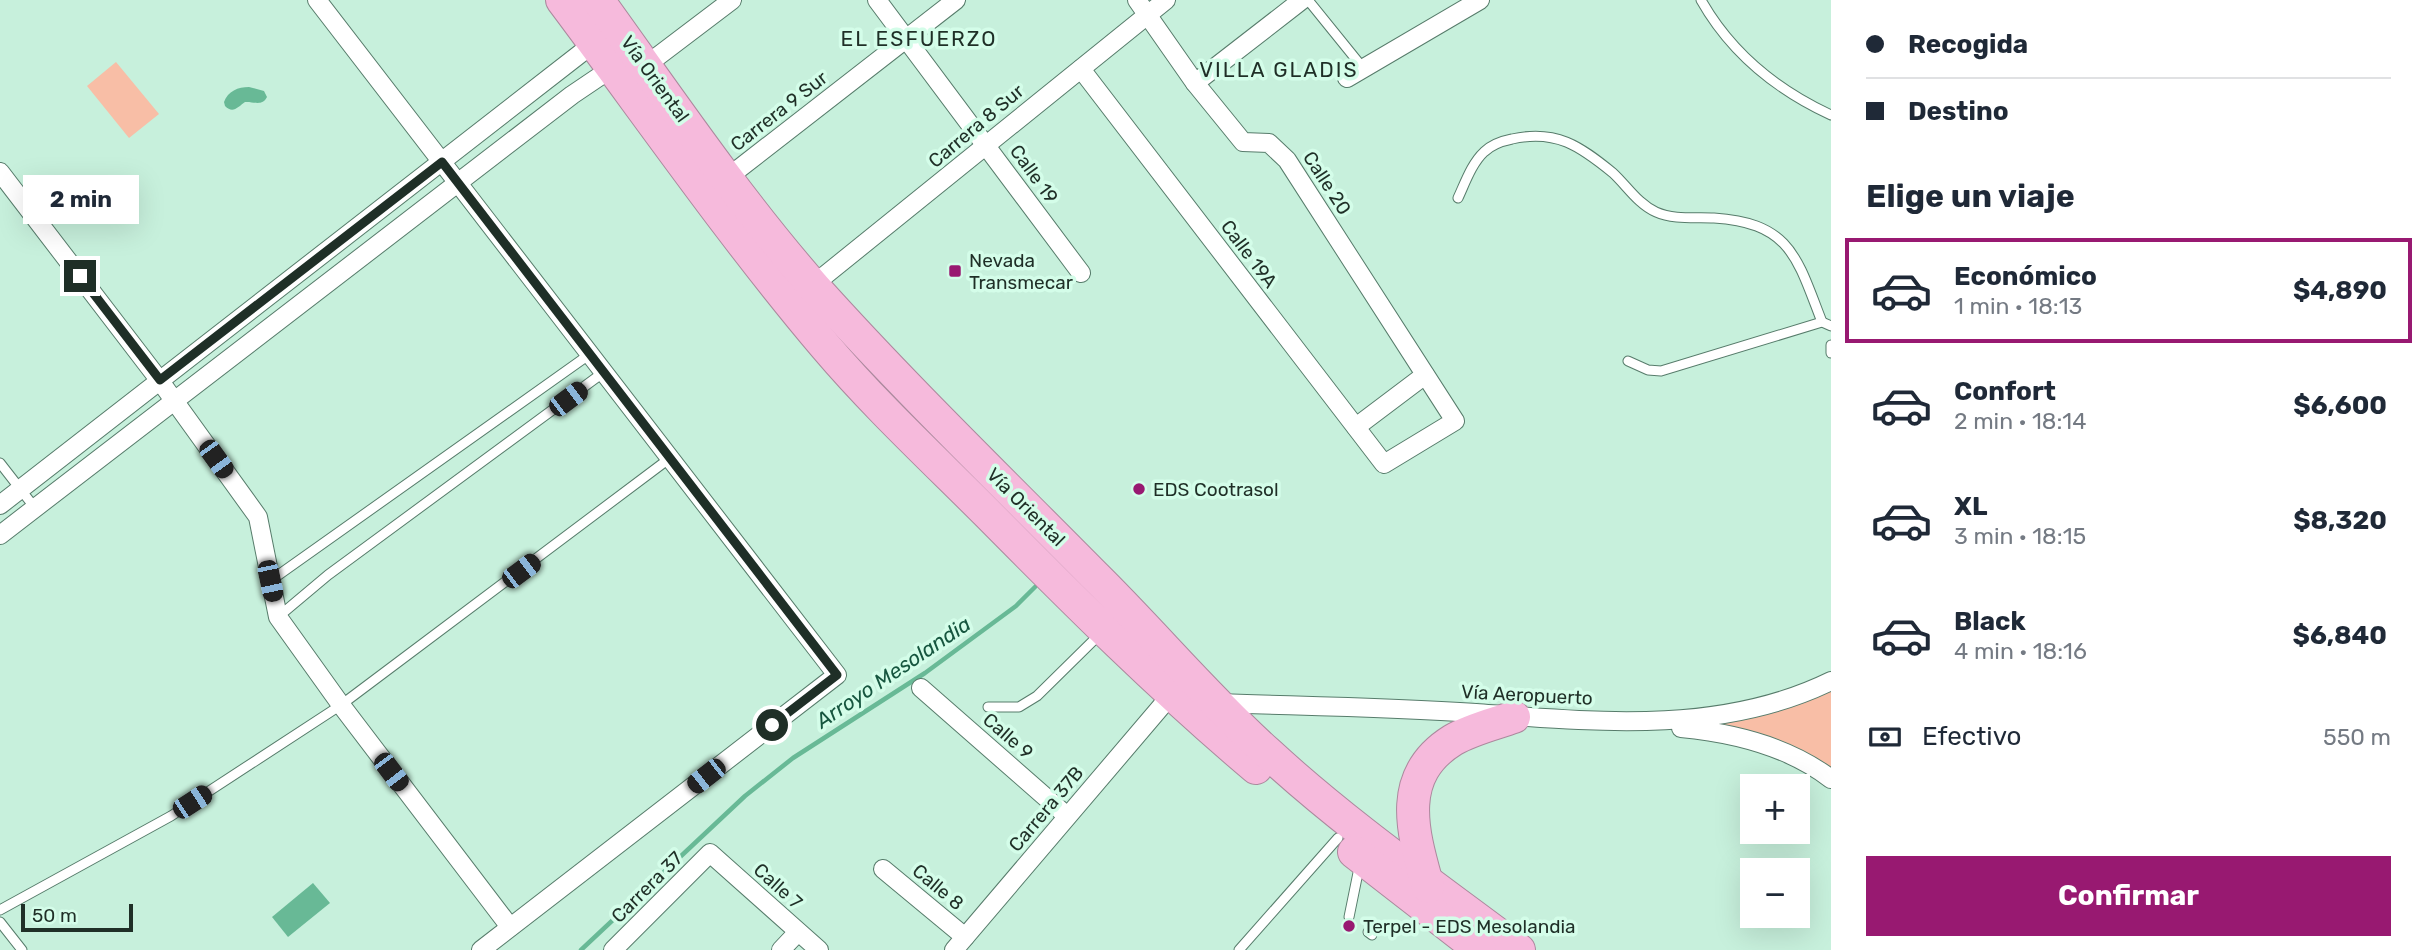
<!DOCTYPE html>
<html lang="es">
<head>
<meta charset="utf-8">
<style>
  body { margin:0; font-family:Rubik,sans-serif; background:#f2f2f3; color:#1f2937; height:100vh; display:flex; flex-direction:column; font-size:26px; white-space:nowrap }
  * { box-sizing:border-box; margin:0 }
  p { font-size:23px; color:#747a83 }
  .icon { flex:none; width:38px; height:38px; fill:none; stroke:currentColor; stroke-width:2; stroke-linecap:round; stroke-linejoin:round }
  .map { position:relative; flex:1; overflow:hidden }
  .side { display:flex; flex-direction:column; background:#fff; width:595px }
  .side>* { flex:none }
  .guide { display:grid; align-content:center; height:154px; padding:0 35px; background:#fff }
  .tools { position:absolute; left:1740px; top:774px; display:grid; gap:14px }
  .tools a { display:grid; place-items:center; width:70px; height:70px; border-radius:0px; background:#fff; box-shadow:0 7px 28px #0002; font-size:35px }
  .scale { position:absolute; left:21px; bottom:18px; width:112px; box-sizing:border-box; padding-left:7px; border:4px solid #1f2f27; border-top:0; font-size:19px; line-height:24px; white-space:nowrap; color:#1f2f27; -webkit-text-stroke:5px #d4fde9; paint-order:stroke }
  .end { position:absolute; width:32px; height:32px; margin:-16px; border:9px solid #1f2f27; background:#fff; box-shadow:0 0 0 4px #fff }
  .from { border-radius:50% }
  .bubble { position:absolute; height:49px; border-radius:0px; background:#fff; box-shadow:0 7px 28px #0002; font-size:23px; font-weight:700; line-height:49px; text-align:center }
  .car { position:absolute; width:21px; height:42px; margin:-21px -10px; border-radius:9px; box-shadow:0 0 5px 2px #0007; background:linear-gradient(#222 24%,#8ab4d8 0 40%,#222 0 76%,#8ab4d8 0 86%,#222 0) }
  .guide b { display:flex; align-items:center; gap:24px; height:66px; font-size:26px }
  .guide b+b { border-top:2px solid #e0e1e3 }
  .guide i { width:18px; height:18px; background:#1f2937 }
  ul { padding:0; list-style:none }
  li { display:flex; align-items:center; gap:21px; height:105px; margin:0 14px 10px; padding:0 21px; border:4px solid transparent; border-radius:0px }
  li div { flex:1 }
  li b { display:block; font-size:26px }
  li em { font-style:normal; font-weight:700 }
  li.active { border-color:#981971 }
  li>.icon { width:63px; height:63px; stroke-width:1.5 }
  h2 { padding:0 35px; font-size:32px; line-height:84px }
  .pay { display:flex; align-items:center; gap:18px; height:77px; padding:0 35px; font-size:26px }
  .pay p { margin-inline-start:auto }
  .button { display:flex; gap:14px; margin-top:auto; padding:14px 35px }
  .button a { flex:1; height:80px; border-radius:0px; background:#981971; color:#fff; font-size:28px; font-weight:700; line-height:80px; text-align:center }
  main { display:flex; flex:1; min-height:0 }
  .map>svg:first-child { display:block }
  .green { fill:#f8bea6 }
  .water { fill:#68b996 }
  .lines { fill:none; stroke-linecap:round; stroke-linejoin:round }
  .stream { stroke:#68b996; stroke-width:4.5 }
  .lane-casing { stroke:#577c6b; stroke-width:11 }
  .street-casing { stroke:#577c6b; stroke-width:20 }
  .highway-casing { stroke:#ab899d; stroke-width:34 }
  .lane { stroke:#fff; stroke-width:9 }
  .street { stroke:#fff; stroke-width:18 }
  .highway { stroke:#f6badc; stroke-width:32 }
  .route { stroke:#1f2f27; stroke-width:9 }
  .poi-dot { fill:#981971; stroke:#d4fde9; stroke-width:2.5 }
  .labels { text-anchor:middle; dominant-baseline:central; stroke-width:7; stroke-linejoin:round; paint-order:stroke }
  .street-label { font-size:19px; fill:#1f2f27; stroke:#d4fde9 }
  .poi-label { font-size:19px; fill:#1f2f27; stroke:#d4fde9; text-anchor:start }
  .neighbourhood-label { font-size:21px; letter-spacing:2px; fill:#1f2f27; stroke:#d4fde9 }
  .water-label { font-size:21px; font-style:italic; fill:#16563f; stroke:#d4fde9 }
</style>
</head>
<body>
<main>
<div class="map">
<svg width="1831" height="950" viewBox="0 0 1831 950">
  <rect width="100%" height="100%" fill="#c7f0dc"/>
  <g class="green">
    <path d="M116,62l43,52 -30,24 -42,-52z"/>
    <path d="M1831,689v85l-110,-44v-6l57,-14z"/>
  </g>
  <g class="water">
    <path d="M249,87l15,4 3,6c-5,10 -14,4 -22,5 -7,5 -12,12 -20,4l-1,-4c4,-11 14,-15 25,-15z"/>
    <path d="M313,883l17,20 -42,34 -16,-20z"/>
  </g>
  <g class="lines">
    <path class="stream" d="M581,950l164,-154 48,-38 132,-85 91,-67 19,-19"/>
    <defs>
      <g id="lane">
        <path d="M1308,0l55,68"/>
        <path d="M1701,0c30,53 76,90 130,115"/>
        <path d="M1458,198c7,-15 14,-35 26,-46 8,-8 18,-11 28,-13 44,-10 68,7 101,34 14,13 25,31 43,39 18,8 39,5 58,6 77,5 83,40 108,104"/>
        <path d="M1831,345v8"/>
        <path d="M1628,361l20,9 13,1 161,-49 9,4"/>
        <path d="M0,463l35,45"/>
        <path d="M270,581l320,-227"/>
        <path d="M278,617l50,-42 276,-203"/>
        <path d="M988,707h31l18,-11 64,-63"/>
        <path d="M0,910l171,-94 170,-111 329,-247"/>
        <path d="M1349,917l11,-54"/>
        <path d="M0,922l22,28"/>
        <path d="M1368,932l4,3"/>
        <path d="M1239,950l99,-112"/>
      </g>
      <g id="street">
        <path d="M317,0l520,675 -356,275"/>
        <path d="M877,0l204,273"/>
        <path d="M645,66l87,-66"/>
        <path d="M1081,69l303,395 71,-43 -168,-261 -18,-17 -26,-1 -48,-59 -58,-83"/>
        <path d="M1347,78l133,-78"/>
        <path d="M1195,83l107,-83"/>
        <path d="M0,172l160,209 98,136 20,100 63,88 169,222"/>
        <path d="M727,178l229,-178"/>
        <path d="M813,285l353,-285"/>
        <path d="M1356,427l69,-52"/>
        <path d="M0,505l594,-462"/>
        <path d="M0,535l572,-440 40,-27"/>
        <path d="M921,688l146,128"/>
        <path d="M1215,703c87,3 174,4 261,10 118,9 245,22 355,-32"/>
        <path d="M1681,728c53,5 107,18 150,51"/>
        <path d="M883,869l82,68"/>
        <path d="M613,950l97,-97 109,97"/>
        <path d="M781,950l17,-18"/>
        <path d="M954,950l217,-255"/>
      </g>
      <g id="highway">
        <path d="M562,0c87,116 169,235 263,346 50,59 107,112 162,167 87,88 174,175 269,255"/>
        <path d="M598,0c70,97 138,198 217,288 89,99 185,192 279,287 59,58 112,122 173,177 78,72 167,134 252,198"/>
        <path d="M1354,852l126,98"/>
        <path d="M1428,887c-15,-54 -33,-111 25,-147 19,-11 41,-16 61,-23"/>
      </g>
    </defs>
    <use href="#lane" class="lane-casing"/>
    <use href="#street" class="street-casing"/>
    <use href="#highway" class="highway-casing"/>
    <use href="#lane" class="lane"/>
    <use href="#street" class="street"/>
    <use href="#highway" class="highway"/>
  </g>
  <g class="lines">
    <path class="route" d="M80,276l80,104 282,-218 395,513 -65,50"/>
  </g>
  <g class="poi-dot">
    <rect x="948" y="264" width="14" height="14" rx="3.5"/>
    <circle cx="1139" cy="489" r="7"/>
    <circle cx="1349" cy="926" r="7"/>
  </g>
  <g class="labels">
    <g class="street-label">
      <text transform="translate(655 79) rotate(54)">Vía Oriental</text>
      <text transform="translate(779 111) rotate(-38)">Carrera 9 Sur</text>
      <text transform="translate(976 126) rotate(-40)">Carrera 8 Sur</text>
      <text transform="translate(1034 174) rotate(54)">Calle 19</text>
      <text transform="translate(1327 183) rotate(57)">Calle 20</text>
      <text transform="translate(1249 254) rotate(53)">Calle 19A</text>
      <text transform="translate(1026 507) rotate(45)">Vía Oriental</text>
      <text transform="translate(1527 695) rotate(3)">Vía Aeropuerto</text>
      <text transform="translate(1008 736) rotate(41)">Calle 9</text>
      <text transform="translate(1046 809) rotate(-50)">Carrera 37B</text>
      <text transform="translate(778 886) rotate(42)">Calle 7</text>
      <text transform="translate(647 887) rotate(-45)">Carrera 37</text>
      <text transform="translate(938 887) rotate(40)">Calle 8</text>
    </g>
    <g class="poi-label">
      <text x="969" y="260">Nevada<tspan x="969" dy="22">Transmecar</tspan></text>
      <text x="1153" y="489">EDS Cootrasol</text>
      <text x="1363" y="926">Terpel - EDS Mesolandia</text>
    </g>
    <g class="neighbourhood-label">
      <text x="919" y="38">EL ESFUERZO</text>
      <text x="1279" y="69">VILLA GLADIS</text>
    </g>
    <g class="water-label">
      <text transform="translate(893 672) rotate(-34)">Arroyo Mesolandia</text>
    </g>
  </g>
</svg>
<div class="tools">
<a>+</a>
<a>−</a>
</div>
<div class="scale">50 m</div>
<i class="end from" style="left:772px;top:725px"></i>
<i class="end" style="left:80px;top:276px"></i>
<div class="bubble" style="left:23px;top:175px;width:116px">2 min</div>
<i class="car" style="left:568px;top:399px;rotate:53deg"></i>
<i class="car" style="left:216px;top:459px;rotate:144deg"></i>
<i class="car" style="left:521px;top:571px;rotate:53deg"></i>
<i class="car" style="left:270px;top:581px;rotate:168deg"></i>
<i class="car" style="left:391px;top:772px;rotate:143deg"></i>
<i class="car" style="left:706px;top:776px;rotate:232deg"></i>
<i class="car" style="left:192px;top:802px;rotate:57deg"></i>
</div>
<section class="side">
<div class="guide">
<b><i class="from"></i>Recogida</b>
<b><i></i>Destino</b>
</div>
<h2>Elige un viaje</h2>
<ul>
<li class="active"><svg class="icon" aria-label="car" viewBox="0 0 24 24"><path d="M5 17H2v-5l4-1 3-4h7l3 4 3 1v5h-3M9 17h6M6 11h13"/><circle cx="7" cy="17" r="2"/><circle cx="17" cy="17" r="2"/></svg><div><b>Económico</b><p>1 min · 18:13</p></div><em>$4,890</em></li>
<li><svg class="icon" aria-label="car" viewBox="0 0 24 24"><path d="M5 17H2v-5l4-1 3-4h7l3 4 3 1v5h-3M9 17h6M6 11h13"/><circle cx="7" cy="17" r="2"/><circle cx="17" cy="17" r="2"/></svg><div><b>Confort</b><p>2 min · 18:14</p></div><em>$6,600</em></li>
<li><svg class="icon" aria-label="car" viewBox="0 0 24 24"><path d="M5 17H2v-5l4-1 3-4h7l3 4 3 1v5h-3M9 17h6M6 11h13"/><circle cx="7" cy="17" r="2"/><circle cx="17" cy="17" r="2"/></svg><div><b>XL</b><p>3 min · 18:15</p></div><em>$8,320</em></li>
<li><svg class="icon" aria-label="car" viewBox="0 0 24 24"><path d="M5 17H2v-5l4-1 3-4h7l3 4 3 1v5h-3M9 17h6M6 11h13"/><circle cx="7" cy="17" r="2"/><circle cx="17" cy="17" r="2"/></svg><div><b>Black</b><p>4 min · 18:16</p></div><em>$6,840</em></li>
</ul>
<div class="pay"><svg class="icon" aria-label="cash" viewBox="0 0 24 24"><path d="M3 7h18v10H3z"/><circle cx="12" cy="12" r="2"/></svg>Efectivo<p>550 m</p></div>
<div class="button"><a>Confirmar</a></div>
</section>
</main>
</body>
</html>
